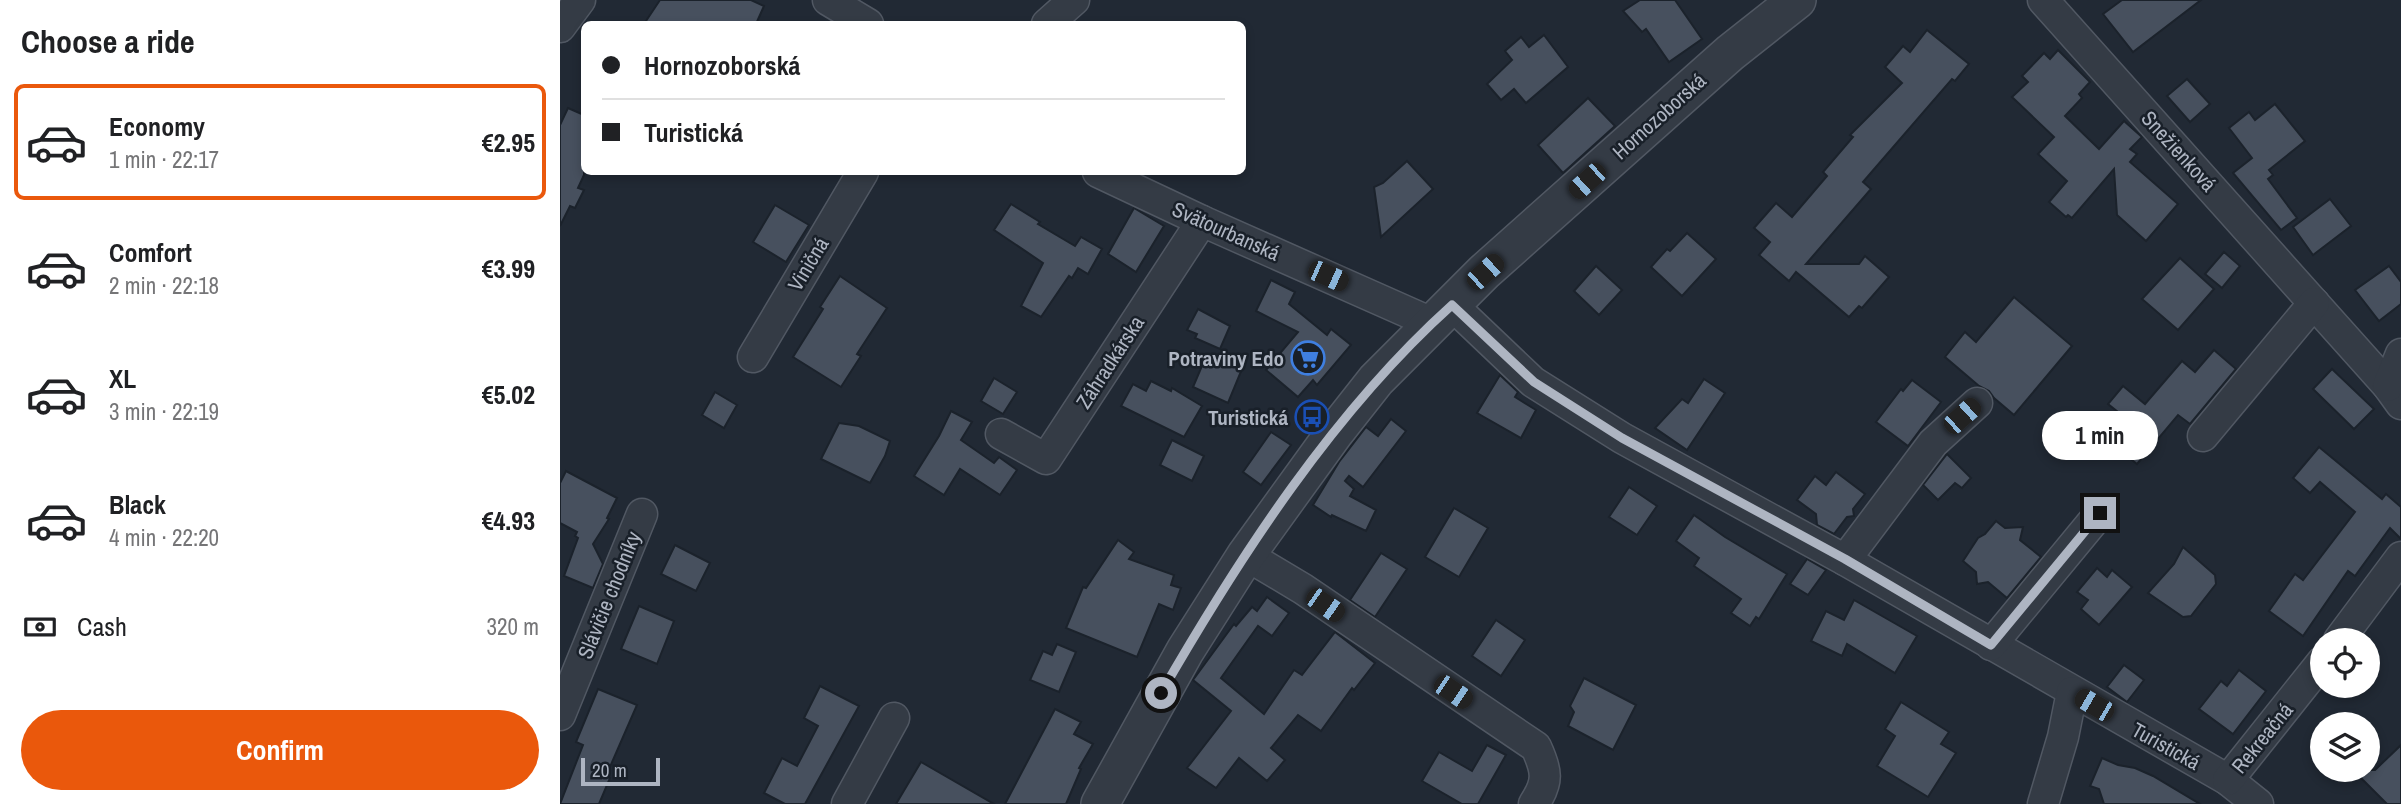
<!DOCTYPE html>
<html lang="en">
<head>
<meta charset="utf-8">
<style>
  body { margin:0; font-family:"Archivo Narrow",sans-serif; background:#f6f6f6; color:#202124; height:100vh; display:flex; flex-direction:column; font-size:26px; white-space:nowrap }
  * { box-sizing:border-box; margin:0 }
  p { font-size:23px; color:#757577 }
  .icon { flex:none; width:38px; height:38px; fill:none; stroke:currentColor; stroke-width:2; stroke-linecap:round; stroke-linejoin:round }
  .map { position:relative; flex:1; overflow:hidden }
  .sheet { display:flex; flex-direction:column; background:#fff; width:560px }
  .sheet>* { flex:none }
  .banner { position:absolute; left:21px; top:21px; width:665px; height:154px; border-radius:10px; box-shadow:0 4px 10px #0003; display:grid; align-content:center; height:154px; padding:0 21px; background:#fff }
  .fabs { position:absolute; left:1750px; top:628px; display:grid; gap:14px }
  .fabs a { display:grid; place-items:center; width:70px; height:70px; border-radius:50%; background:#fff; box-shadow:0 4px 10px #0003; font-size:35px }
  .scale { position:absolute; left:21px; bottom:18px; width:79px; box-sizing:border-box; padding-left:7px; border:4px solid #aeb5c2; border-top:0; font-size:19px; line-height:24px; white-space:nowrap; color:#aeb5c2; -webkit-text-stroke:5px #192029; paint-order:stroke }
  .end { position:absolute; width:32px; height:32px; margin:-16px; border:9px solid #aeb5c2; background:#111; box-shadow:0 0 0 4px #111 }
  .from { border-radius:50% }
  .bubble { position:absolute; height:49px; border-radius:24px; background:#fff; box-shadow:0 4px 10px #0003; font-size:23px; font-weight:700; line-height:49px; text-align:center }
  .car { position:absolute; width:21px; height:42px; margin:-21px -10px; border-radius:9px; box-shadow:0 0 5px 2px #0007; background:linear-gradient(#222 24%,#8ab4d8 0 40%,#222 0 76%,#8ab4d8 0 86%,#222 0) }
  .banner b { display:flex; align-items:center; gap:24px; height:66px; font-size:26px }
  .banner b+b { border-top:2px solid #e0e0e0 }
  .banner i { width:18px; height:18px; background:#202124 }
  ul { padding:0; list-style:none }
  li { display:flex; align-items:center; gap:21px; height:116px; margin:0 14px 10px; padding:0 7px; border:4px solid transparent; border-radius:10px }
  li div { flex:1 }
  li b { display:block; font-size:26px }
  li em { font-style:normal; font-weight:700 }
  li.active { border-color:#ea580c }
  li>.icon { width:63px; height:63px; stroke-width:1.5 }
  h2 { padding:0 21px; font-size:32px; line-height:84px }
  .pay { display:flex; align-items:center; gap:18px; height:77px; padding:0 21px; font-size:26px }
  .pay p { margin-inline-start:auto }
  .primary-button { display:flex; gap:14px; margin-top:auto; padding:14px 21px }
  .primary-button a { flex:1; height:80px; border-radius:42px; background:#ea580c; color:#fff; font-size:28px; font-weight:700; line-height:80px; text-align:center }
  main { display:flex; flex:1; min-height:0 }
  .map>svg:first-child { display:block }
  .building { fill:#47505e; stroke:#1b222b; stroke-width:2 }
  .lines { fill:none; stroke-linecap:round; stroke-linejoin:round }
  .minor-casing { stroke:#515863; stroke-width:33 }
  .tertiary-casing { stroke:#515863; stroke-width:40 }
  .minor { stroke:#343b45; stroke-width:30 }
  .tertiary { stroke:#343b45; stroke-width:37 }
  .route { stroke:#aeb5c2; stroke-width:9 }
  .labels { text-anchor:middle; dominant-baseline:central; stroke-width:5; stroke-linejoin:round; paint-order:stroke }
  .street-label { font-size:21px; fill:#aeb5c2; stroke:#192029 }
  .poi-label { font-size:21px; font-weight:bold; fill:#aeb5c2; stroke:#192029; text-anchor:end }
</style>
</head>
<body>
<main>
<section class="sheet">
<h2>Choose a ride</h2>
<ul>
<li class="active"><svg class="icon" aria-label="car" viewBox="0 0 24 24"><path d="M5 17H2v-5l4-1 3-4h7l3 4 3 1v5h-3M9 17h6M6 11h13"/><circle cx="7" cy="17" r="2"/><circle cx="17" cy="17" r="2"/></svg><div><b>Economy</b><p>1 min · 22:17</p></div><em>€2.95</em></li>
<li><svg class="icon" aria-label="car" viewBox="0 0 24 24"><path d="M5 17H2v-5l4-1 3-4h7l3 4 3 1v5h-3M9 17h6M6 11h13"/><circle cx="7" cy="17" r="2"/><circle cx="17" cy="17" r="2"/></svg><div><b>Comfort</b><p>2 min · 22:18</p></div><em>€3.99</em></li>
<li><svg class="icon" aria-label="car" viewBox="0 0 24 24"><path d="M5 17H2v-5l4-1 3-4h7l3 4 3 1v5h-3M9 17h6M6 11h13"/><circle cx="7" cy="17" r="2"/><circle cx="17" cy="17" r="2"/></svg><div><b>XL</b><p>3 min · 22:19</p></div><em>€5.02</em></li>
<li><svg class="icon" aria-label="car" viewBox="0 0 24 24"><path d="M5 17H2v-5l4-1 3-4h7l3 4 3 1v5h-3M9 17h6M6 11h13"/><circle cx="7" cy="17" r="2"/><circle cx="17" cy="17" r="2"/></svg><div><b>Black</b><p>4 min · 22:20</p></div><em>€4.93</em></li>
</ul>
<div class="pay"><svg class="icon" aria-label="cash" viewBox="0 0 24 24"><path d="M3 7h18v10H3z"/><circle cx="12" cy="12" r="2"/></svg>Cash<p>320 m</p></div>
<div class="primary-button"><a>Confirm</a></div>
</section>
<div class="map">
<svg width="1841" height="804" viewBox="0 0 1841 804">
  <rect width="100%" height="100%" fill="#212934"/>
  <g class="building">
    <path d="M100,0h91l13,6 -8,18h-112z"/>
    <path d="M1080,0h35l27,39 -33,23 -23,-33 -4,3 -19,-21z"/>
    <path d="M1562,0h79l-68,52 -30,-38z"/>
    <path d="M1367,30l42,34 -14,17 -3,-2 -89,103 8,7 -65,75h53l6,-8 24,21 -27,31 -3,-2 -10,11 -53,-45 -7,9 -30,-26 11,-13 -16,-14 22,-25 16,14 35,-41 -4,-4 30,-35 -3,-2 52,-52 -17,-16 18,-21 7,6z"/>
    <path d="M984,35l24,32 -42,36 -12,-14 -13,11 -14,-16 25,-24 -7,-9 16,-14 8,10z"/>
    <path d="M1498,50l32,32 -11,12 3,4 -17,18 34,33 25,-28 18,16 -12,12 7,5 -7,8 48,42 -32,37 -29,-26 -3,-46 -42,49 -4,-3 -2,2 -17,-15 18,-21 -29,-27 16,-17 -42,-40 16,-15 -6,-6 22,-23 6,6z"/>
    <path d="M1627,79l23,25 -20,18 -23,-26z"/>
    <path d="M1028,98l27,28 -52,47 -25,-28z"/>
    <path d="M1715,104l30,37 -36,29 4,5 -5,4 29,39 -16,12 -48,-57 19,-15 -23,-30 20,-16 6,8z"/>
    <path d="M8,108l16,7v60l-6,13 6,2 -9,18 -5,-2 -10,20v-101z"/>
    <path d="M847,161l26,28 -52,48 -7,-50 9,-4z"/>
    <path d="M1770,199l21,27 -38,29 -20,-28z"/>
    <path d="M451,204l29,18 -2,2 37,22 6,-9 21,12 -14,25 -10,-6 -6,10 -3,-2 -28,41 -20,-11 22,-43 -49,-33z"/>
    <path d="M215,205l34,20 -23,37 -33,-20z"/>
    <path d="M574,208l30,18 -28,46 -28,-18z"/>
    <path d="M1127,233l29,26 -34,37 -31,-29 16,-18 3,2z"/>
    <path d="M1664,252l16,14 -18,22 -17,-14z"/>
    <path d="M1620,258l34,31 -36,41 -36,-31z"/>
    <path d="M1036,266l26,24 -23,25 -25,-24z"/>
    <path d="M1829,266l12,16v22l-22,17 -24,-31z"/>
    <path d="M280,276l47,32 -30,46 4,2 -20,31 -48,-30 30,-48 -3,-2z"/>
    <path d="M711,280l24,12 -6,12 38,31 4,-6 20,16 -34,40 -4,-5 -15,17 -32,-27 32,-38 -42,-21z"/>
    <path d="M1454,297l58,49 -58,69 -20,-17 -5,-7 -10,-5 -34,-29 20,-25 11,10z"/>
    <path d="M638,309l32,17 -10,23 -25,-11 2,-4 -10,-4z"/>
    <path d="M1654,350l22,19 -46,55 -12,-9 -41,49 -30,-24 16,-24 -15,-12 15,-18 22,18 37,-43 13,11z"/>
    <path d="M647,354l35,15 -14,34 -35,-16z"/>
    <path d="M1772,369l42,40 -20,20 -41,-40z"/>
    <path d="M940,375l18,17 -3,5 21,13 -15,28 -44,-25z"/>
    <path d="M434,378l23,14 -14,22 -22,-13z"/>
    <path d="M1144,379l21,14 -38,57 -32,-22 27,-29 6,4z"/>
    <path d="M1352,380l29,22 -33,44 -32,-24 25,-33 2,2z"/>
    <path d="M591,381l20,10 1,-3 30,18 -18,31 -63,-31 12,-22 13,7z"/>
    <path d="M155,392l22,13 -13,23 -22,-13z"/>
    <path d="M391,411l21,11 -11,18 33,23 5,-6 18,13 -17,25 -40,-26 -16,26 -30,-19 25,-40z"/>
    <path d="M831,419l15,12 -43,56 -14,-11 -4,5 9,8 -4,7 26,14 -10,21 -34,-16 -1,2 -18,-12 26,-43 27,-35 12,9z"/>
    <path d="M279,423l20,3 31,15 -5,15 -15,27 -49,-24z"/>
    <path d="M711,432l20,13 -30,40 -18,-13z"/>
    <path d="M612,440l32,16 -12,25 -32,-16z"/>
    <path d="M1759,447l63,52 4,-5 15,13v32l-11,-11 -35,48 -7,-5 -45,65 -34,-25 26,-37 8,6 52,-68 -35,-30 -10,11 -17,-15z"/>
    <path d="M1387,454l24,24 -9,10 -7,-5 -17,17 -15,-15z"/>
    <path d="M6,471l51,27 -10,20 2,1 -16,25 10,20 -10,24 -29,-12 14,-38 -3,-2 2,-4 -17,-9v-40z"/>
    <path d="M1276,472l29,22 -12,15 1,7 -7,1 -13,17 -17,-9 -1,-11 -19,-14 18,-24 11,9z"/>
    <path d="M1069,487l28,19 -20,29 -28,-18z"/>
    <path d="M894,508l34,20 -29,49 -34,-20z"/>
    <path d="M1134,515l31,22 62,37 -28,45 -3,-2 -6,9 -19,-13 10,-14 -47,-33 5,-8 -23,-17z"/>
    <path d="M1436,521l9,7 18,-1 -3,13 21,17 -34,41 -19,-16 -11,2 -1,-12 -13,-11 15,-23 7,-4z"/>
    <path d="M558,540l16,12 -5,7 45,16 -3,10 10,3 -8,22 -14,-6 -22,53 -71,-29 17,-41 3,1z"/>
    <path d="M115,545l35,18 -14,28 -35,-17z"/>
    <path d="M1623,547l32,28 1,9 -25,32 -8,1 -35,-24 26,-29z"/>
    <path d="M821,553l26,16 -32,48 -25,-17z"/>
    <path d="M1247,559l19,11 -18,25 -18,-11z"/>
    <path d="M1537,568l10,9 5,-7 20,17 -33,38 -18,-16 7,-9 -11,-8z"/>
    <path d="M707,597l22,16 -17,23 -14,-10 -37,52 43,36 30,-44 8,5 33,-43 40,31 -21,27 -2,-2 -31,43 -23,-16 -27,33 14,12 -18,21 -28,-23 -23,30 -29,-20 44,-57 -38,-31 41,-56 2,2 16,-19 5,4z"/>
    <path d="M1294,600l63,36 -22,37 -48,-29 -5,12 -31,-15 15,-30 18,9z"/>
    <path d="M79,606l35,15 -17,43 -36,-15z"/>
    <path d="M936,620l29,20 -24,36 -29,-20z"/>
    <path d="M497,644l19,8 -17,40 -29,-12 13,-29 9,4z"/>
    <path d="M1564,665l20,15 -17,22 -20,-15z"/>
    <path d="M1679,670l27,21 -33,43 -34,-25 22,-28 6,5z"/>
    <path d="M1024,678l52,27 -23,45 -45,-24 6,-14 -4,-6z"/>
    <path d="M260,686l39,20 -54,98h-20l-21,-11 18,-35 15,8 21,-40 -14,-8z"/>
    <path d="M38,689l39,16 -31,71 4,2 -11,26h-39l23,-59 -7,-3z"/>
    <path d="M1341,702l48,30 -8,12 15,9 -28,44 -51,-31 18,-30 -10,-7z"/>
    <path d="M495,709l26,13 -7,12 19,10 -14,24 2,1 -15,35h-61z"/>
    <path d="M927,745l19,10 -28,49h-16l-40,-23 17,-29 33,19z"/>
    <path d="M1841,745v59h-14l-34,-34h22z"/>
    <path d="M1542,758l16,7 17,3 18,8 47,28h-96l-5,-15 -9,-3z"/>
    <path d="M361,762l73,42h-98z"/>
  </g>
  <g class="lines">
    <defs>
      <g id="minor">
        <path d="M268,0l40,24"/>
        <path d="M1483,0l345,386 13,18"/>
        <path d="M487,24l27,-24"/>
        <path d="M0,27l20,-27"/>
        <path d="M538,172l104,49 230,102"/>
        <path d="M892,305l81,77 89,56 223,122 383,220 30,24"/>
        <path d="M193,357l110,-185"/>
        <path d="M1828,386l13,-32"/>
        <path d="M441,434l45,25 156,-238"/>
        <path d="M1643,436l111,-133"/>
        <path d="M686,555l57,34 233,158c11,24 13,34 -2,57"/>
        <path d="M1285,560l88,-117 44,-40"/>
        <path d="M1779,640l62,-83"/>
        <path d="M1431,645l109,-132"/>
        <path d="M0,715l82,-201"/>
        <path d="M1668,780l94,-118"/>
        <path d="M287,804l47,-86"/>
        <path d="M1483,804l20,-67 9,-45"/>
      </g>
      <path id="tertiary" d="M540,804l85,-153 61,-96 89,-123 41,-52 108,-108 246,-219 67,-53"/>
    </defs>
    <use href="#minor" class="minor-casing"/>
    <use href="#tertiary" class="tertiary-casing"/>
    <use href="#minor" class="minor"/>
    <use href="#tertiary" class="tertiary"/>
  </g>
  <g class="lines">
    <path class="route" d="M601,693c79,-137 173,-282 291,-388l82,77 88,56 223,121 146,86 109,-132"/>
  </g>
  <defs>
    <symbol id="supermarket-ring" viewBox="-11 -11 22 22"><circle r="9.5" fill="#192029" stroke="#3f7fe0" stroke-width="1.5"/><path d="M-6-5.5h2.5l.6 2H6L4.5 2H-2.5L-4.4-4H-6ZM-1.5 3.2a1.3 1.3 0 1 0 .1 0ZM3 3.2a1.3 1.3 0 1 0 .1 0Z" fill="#3f7fe0"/></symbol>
    <symbol id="bus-ring" viewBox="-11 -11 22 22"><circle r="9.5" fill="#192029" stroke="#1a4fb4" stroke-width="1.5"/><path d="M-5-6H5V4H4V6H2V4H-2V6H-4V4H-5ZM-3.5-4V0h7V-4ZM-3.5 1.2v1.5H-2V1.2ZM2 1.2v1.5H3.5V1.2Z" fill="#1a4fb4"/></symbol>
  </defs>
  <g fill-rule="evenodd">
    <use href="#supermarket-ring" x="729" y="339" width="38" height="38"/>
    <use href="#bus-ring" x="733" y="398" width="38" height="38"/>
  </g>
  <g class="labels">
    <g class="street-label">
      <text transform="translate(1099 116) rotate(-42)">Hornozoborská</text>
      <text transform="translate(1619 151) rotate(48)">Snežienková</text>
      <text transform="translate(666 231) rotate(24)">Svätourbanská</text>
      <text transform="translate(248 264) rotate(-59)">Viničná</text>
      <text transform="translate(550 362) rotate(-57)">Záhradkárska</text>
      <text transform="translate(49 595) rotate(-68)">Slávičie chodníky</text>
      <text transform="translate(1702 738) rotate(-51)">Rekreačná</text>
      <text transform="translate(1606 746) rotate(29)">Turistická</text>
    </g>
    <g class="poi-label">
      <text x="724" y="358">Potraviny Edo</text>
      <text x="728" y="417">Turistická</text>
    </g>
  </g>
</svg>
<div class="fabs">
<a><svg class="icon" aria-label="locate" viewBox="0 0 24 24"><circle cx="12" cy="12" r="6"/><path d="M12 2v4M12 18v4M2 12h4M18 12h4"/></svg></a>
<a><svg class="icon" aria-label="layers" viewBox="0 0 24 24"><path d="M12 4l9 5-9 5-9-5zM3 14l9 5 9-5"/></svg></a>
</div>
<div class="scale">20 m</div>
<i class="end from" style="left:601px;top:693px"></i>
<i class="end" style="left:1540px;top:513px"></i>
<div class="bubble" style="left:1482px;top:411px;width:116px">1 min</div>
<i class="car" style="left:1027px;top:181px;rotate:228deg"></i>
<i class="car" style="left:925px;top:272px;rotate:48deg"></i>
<i class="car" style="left:768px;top:276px;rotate:114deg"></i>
<i class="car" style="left:1402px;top:416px;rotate:48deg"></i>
<i class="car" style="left:765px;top:605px;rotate:125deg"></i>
<i class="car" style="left:893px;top:692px;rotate:124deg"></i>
<i class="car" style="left:1534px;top:705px;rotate:300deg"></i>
<div class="banner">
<b><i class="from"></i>Hornozoborská</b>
<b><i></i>Turistická</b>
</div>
</div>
</main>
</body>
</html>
